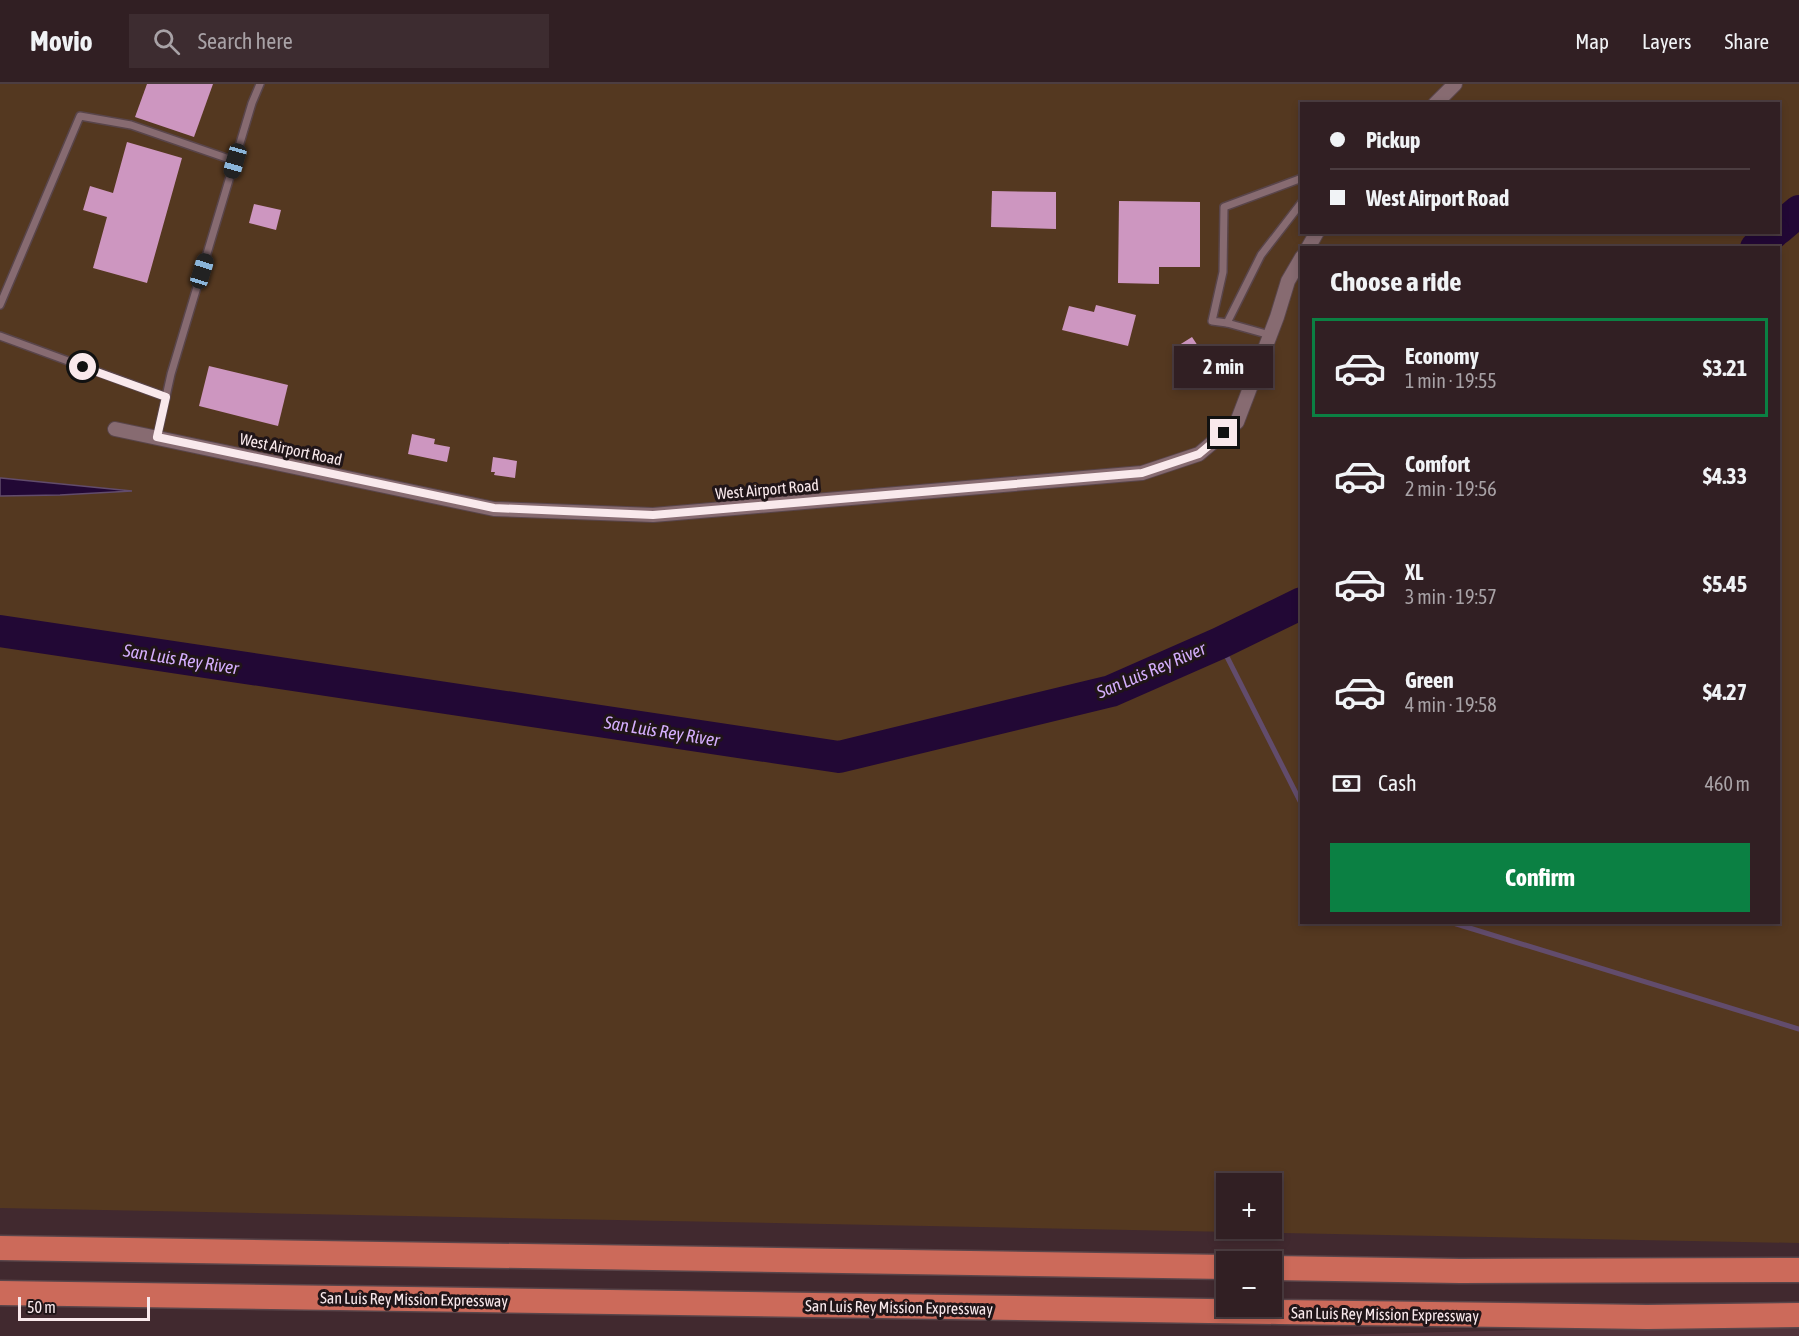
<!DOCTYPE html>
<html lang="en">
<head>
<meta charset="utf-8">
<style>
  body { margin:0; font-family:"Asap Condensed",sans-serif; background:#3d2c30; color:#f1f3f6; height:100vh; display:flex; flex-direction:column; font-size:22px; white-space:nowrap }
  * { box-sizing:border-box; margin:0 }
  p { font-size:20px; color:#a8a2a6 }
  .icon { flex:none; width:33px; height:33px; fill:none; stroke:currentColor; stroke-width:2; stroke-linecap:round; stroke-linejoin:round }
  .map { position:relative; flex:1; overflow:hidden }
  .drawer { position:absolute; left:1300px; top:162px; width:480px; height:678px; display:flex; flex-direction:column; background:#311f23; border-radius:0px; box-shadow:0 3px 9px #0003,0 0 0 2px #4c3d41 }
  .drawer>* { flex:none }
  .guide { position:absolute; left:1300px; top:18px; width:480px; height:132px; border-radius:0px; box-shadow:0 3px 9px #0003,0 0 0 2px #4c3d41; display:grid; align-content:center; height:132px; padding:0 30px; background:#311f23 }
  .buttons { position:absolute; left:1216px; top:1089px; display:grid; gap:12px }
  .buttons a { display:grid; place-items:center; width:66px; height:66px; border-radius:0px; background:#311f23; box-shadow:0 3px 9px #0003,0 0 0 2px #4c3d41; font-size:30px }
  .scale { position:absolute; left:18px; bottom:15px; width:132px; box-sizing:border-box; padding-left:6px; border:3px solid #f9e9ec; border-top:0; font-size:16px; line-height:21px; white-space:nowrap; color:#f9e9ec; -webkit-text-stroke:4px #201518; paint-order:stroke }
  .end { position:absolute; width:27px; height:27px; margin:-14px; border:8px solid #f9e9ec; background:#111; box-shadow:0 0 0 3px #111 }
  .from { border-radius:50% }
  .bubble { position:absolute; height:42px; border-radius:0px; background:#311f23; box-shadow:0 3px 9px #0003,0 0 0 2px #4c3d41; font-size:20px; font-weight:700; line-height:42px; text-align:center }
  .car { position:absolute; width:18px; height:36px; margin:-18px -9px; border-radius:8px; box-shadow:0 0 4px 2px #0007; background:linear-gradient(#222 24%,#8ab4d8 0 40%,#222 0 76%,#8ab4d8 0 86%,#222 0) }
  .guide b { display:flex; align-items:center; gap:21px; height:57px; font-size:22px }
  .guide b+b { border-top:2px solid #4c3d41 }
  .guide i { width:15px; height:15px; background:#f1f3f6 }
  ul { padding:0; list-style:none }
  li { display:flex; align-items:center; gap:18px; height:99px; margin:0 12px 9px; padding:0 18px; border:3px solid transparent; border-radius:0px }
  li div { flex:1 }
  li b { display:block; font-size:22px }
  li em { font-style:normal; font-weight:700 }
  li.current { border-color:#0b8043 }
  li>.icon { width:54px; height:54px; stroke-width:1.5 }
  h2 { padding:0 30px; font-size:27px; line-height:72px }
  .pay { display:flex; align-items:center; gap:15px; height:66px; padding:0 30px; font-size:22px }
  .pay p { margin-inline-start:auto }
  .cta { display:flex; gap:12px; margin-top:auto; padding:12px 30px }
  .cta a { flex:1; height:69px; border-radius:0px; background:#0b8043; color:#fff; font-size:24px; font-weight:700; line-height:69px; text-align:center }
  header { display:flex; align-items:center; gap:36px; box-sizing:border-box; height:84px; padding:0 30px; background:#311f23; border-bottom:2px solid #4c3d41 }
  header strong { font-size:28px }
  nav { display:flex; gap:33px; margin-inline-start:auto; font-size:21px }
  .search { width:420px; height:54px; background:#3d2c30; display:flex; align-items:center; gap:15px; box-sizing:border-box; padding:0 21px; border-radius:0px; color:#a8a2a6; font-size:22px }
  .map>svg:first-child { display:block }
  .built { fill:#51333b }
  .green { fill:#543820; fill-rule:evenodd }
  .water { fill:#220835; stroke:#624c6c; stroke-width:1.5 }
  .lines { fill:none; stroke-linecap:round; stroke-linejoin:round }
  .stream { stroke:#624c6c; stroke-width:5 }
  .river { stroke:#220835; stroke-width:32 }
  .building { fill:#cd96c0 }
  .service-casing { stroke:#59454a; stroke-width:10 }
  .minor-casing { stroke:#59454a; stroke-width:16 }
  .trunk-casing { stroke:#59454a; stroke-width:27 }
  .service { stroke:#876b71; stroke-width:7 }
  .minor { stroke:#876b71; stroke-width:14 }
  .trunk { stroke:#cc6a5a; stroke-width:24 }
  .route { stroke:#f9e9ec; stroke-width:8 }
  .labels { text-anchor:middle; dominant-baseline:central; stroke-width:6; stroke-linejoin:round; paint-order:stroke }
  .street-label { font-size:16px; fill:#f9e9ec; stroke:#201518 }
  .water-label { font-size:18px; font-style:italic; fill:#d4aefc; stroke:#201518 }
</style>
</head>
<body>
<header>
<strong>Movio</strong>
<div class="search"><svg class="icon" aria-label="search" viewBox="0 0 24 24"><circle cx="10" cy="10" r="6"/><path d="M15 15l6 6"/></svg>Search here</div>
<nav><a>Map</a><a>Layers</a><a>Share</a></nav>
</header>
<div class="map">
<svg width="1799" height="1252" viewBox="0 0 1799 1252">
  <rect width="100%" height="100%" fill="#41292f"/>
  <path class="built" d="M1799,1239v13h-507z"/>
  <path class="green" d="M0,0h1799v1159l-1799,-35v-712l60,-1 66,-4 -126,-13zM1302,20h477v128h-477zM1302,164h477v674h-477zM1227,1100h45v44h-45z"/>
  <path class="water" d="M0,394h1l131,13 -72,4 -60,1z"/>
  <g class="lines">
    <g class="stream">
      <path d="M1220,559l82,162"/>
      <path d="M1450,838l349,107"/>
    </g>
    <g class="river">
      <path d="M1779,144l20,-17"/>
      <path d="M1756,164l18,-16"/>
      <path d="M0,547l839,126 272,-66 109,-48 82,-40"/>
    </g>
  </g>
  <g class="building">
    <path d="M147,0h66l-19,53 -59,-20z"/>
    <path d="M127,58l55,16 -35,125 -54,-15 14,-51 -24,-7 7,-24 23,7z"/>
    <path d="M992,107l64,1v37l-65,-2z"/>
    <path d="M1119,117l81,1v65h-41v17l-41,-1z"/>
    <path d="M254,120l27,6 -5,20 -27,-7z"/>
    <path d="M1096,221l40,10 -8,31 -66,-16 7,-24 25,6z"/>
    <path d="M1192,253l12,18 3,-2 10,16 -20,13 -2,-4 -2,1 -18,-26 3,-2 -2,-4z"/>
    <path d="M209,282l79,19 -10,41 -79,-20z"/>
    <path d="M412,350l23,5 -1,5 16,3 -3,15 -39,-8z"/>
    <path d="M493,373l24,4 -2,17 -21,-3 1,-3h-4z"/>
  </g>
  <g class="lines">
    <defs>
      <g id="service">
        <path d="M0,221l80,-189 51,9 104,36"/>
        <path d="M1227,239l-15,-2 11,-49 1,-65 78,-29"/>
        <path d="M1270,251l-43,-12 34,-68 41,-53"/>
        <path d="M0,252l166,61"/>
        <path d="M157,353l14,-63 81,-271 8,-19"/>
      </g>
      <g id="minor">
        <path d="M1435,20l20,-20"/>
        <path d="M1308,164l9,-16"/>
        <path d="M115,345l379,80 159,6 489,-42 57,-19 38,-32 40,-105 11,-36 14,-24"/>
      </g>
      <g id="trunk">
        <path d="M0,1164l1227,19"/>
        <path d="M1272,1184l188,3 339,-1"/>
        <path d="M0,1209l1279,19 368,5 152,-2"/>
      </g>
    </defs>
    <use href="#service" class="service-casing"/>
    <use href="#minor" class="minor-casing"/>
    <use href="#trunk" class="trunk-casing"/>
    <use href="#service" class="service"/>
    <use href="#minor" class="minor"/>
    <use href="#trunk" class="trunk"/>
  </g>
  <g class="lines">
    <path class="route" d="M83,283l83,30 -9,40 337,71 159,7 489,-42 57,-19 25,-21"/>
  </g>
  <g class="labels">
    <g class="street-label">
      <text transform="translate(291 365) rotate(12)">West Airport Road</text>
      <text transform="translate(767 405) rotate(-5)">West Airport Road</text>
      <text transform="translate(414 1215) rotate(1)">San Luis Rey Mission Expressway</text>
      <text transform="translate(899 1223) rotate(1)">San Luis Rey Mission Expressway</text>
      <text transform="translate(1385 1230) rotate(1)">San Luis Rey Mission Expressway</text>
    </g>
    <g class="water-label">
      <text transform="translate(181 575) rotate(9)">San Luis Rey River</text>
      <text transform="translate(1151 586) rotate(-23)">San Luis Rey River</text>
      <text transform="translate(662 647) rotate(9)">San Luis Rey River</text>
    </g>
  </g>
</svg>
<div class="buttons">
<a>+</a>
<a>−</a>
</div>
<div class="scale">50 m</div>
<i class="end from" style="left:83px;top:283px"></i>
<i class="end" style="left:1224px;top:349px"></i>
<div class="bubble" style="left:1174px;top:262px;width:99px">2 min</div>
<i class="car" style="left:235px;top:77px;rotate:196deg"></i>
<i class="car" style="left:202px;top:187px;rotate:17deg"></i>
<div class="guide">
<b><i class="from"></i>Pickup</b>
<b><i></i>West Airport Road</b>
</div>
<section class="drawer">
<h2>Choose a ride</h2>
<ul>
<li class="current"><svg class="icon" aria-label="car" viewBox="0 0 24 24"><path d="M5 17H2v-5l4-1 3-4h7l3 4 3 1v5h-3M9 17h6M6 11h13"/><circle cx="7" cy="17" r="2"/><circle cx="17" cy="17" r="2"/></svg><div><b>Economy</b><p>1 min · 19:55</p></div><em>$3.21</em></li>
<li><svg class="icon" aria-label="car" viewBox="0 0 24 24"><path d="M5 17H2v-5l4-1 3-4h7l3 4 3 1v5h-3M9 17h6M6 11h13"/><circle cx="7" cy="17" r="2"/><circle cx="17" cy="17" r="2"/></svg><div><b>Comfort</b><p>2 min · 19:56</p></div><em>$4.33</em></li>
<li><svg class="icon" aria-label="car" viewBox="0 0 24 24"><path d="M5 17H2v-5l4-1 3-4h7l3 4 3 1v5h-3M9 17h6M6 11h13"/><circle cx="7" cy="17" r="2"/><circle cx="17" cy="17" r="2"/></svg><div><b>XL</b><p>3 min · 19:57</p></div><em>$5.45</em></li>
<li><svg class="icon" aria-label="car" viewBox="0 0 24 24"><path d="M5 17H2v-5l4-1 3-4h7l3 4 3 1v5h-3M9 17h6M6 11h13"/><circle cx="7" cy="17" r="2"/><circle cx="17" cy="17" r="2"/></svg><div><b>Green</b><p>4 min · 19:58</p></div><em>$4.27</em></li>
</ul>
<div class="pay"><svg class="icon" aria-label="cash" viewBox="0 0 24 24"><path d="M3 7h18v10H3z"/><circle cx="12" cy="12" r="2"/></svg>Cash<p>460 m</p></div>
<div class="cta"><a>Confirm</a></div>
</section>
</div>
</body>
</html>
